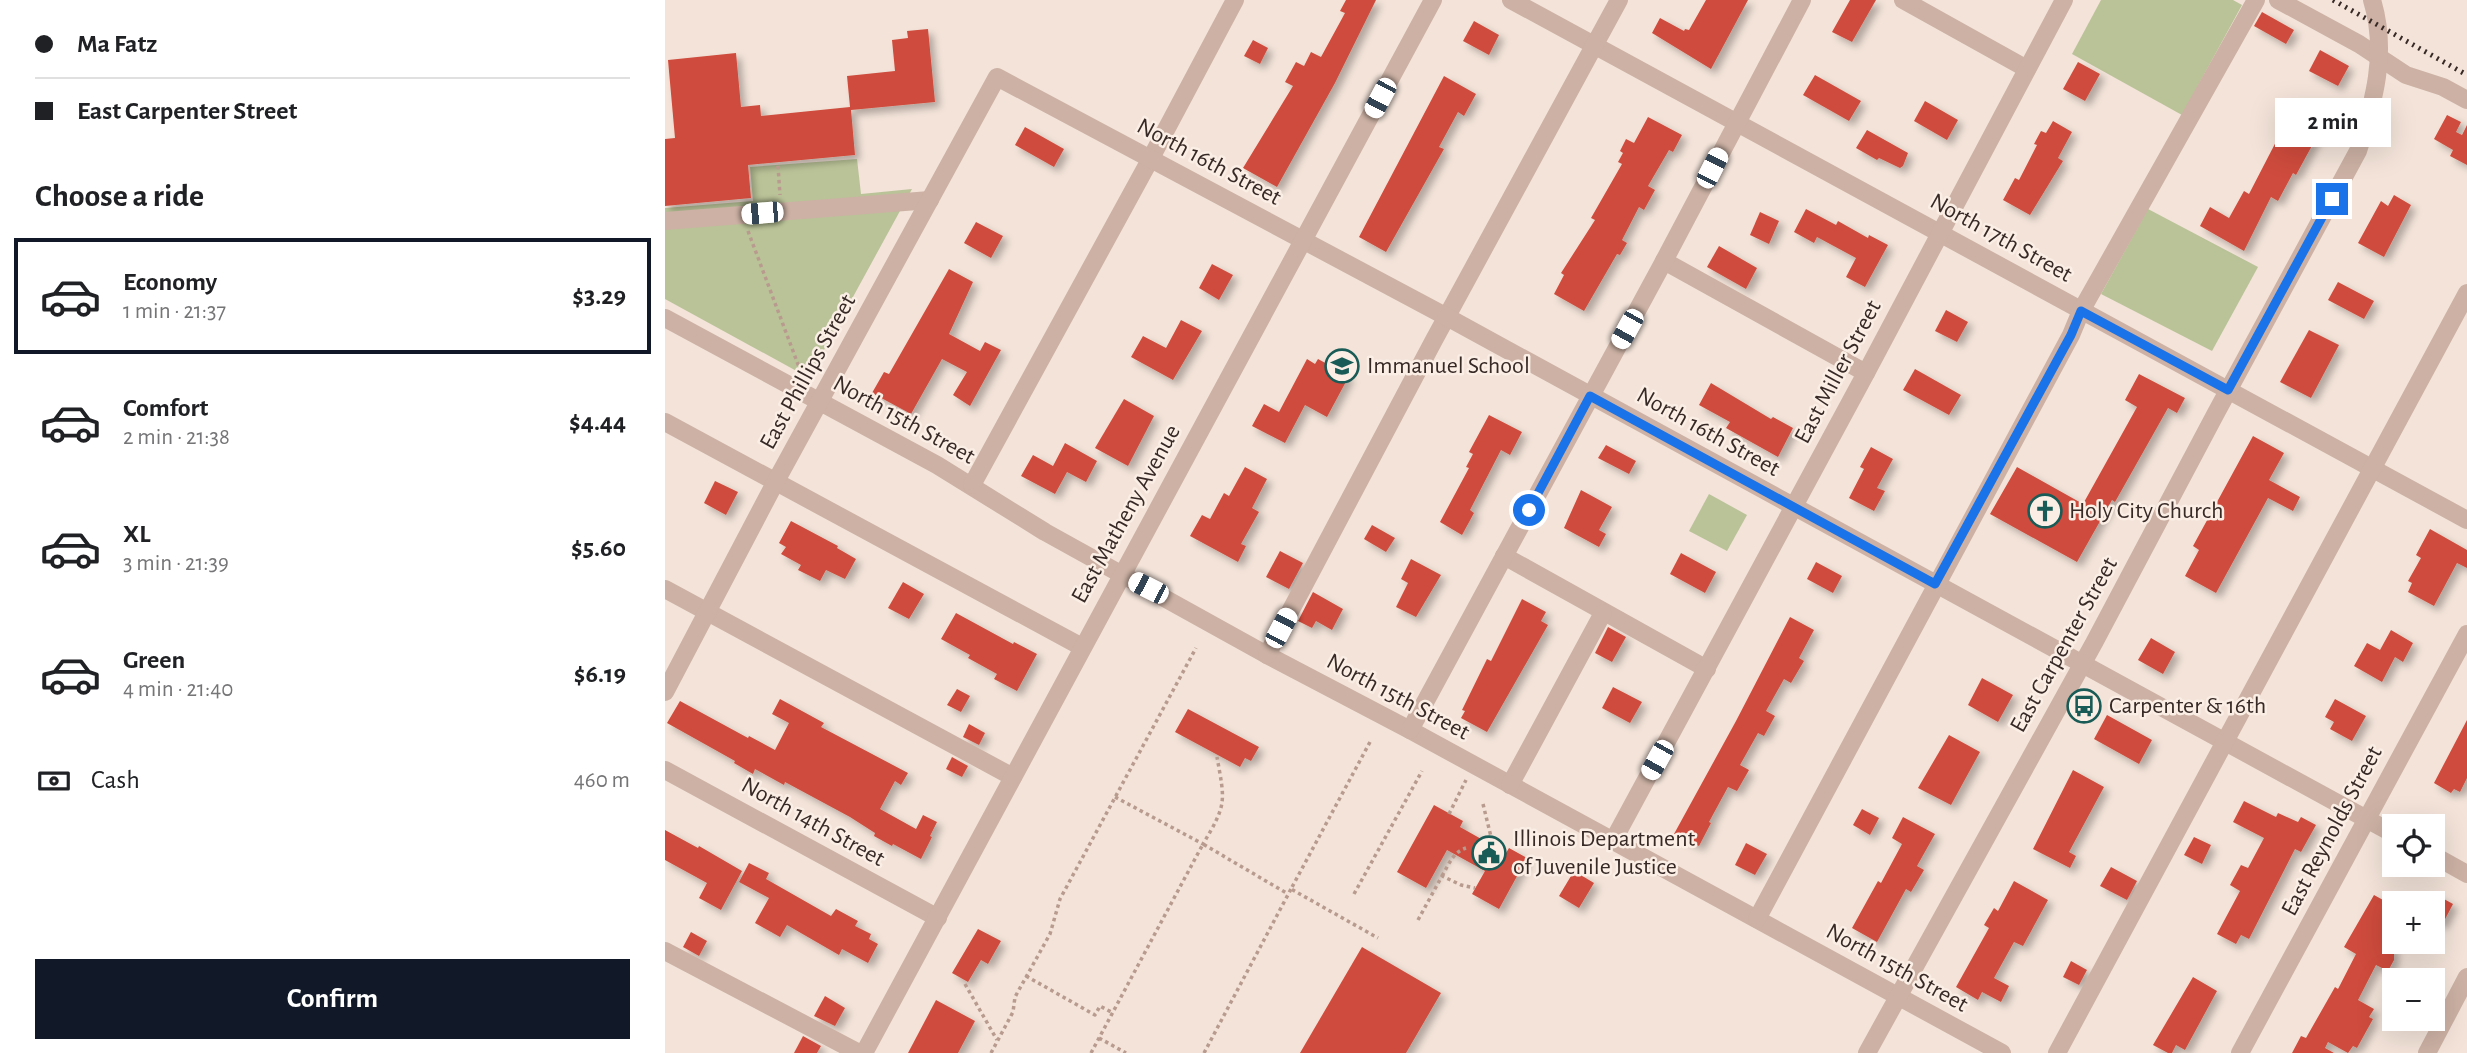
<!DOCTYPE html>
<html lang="en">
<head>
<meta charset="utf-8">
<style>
  body { margin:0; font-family:"Alegreya Sans",sans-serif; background:#f6f6f6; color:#202124; height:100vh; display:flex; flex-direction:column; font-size:26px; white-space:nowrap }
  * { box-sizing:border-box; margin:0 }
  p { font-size:23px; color:#757577 }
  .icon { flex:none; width:38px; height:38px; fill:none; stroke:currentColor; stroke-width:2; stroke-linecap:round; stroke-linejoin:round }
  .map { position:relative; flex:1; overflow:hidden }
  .side { display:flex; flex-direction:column; background:#fff; width:665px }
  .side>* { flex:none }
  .guide { display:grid; align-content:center; height:154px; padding:0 35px; background:#fff }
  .fabs { position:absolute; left:1717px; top:814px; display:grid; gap:14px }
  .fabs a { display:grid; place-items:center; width:63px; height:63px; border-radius:0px; background:#fff; box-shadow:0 7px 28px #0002; font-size:35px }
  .end { position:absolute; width:32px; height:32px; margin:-16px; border:9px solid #1a73e8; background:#fff; box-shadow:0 0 0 4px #fff }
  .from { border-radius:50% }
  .bubble { position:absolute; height:49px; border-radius:0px; background:#fff; box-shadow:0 7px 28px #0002; font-size:23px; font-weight:600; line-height:49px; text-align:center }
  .car { position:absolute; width:21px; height:42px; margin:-21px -10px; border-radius:9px; box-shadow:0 0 5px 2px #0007; background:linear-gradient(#fff 24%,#345 0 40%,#fff 0 76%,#345 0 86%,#fff 0) }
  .guide b { display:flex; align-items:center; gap:24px; height:66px; font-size:26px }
  .guide b+b { border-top:2px solid #e0e0e0 }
  .guide i { width:18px; height:18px; background:#202124 }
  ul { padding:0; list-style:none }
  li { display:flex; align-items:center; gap:21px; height:116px; margin:0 14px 10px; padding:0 21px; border:4px solid transparent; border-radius:0px }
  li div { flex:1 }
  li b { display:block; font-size:26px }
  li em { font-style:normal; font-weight:600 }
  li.active { border-color:#111827 }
  li>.icon { width:63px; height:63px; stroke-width:1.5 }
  h2 { padding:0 35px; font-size:32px; line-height:84px }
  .pay { display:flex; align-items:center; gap:18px; height:77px; padding:0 35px; font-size:26px }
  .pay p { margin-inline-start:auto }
  .primary-button { display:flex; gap:14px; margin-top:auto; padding:14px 35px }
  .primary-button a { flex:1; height:80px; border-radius:0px; background:#111827; color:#fff; font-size:28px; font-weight:600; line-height:80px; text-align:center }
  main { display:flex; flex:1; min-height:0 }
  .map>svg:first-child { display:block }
  .green { fill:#bac398 }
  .building { fill:#ce4c3c; filter:url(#shadow) }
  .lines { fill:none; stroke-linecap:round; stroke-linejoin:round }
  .path { stroke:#b89b8e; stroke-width:3.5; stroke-dasharray:3.5 3.5; stroke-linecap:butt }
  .minor { stroke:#ccb1a4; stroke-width:18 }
  .rail { stroke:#372926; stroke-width:5; stroke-dasharray:2 5; stroke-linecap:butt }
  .route { stroke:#1a73e8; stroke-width:9 }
  .labels { text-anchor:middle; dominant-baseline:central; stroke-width:5; stroke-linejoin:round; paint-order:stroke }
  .street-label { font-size:24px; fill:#372926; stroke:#faeee5 }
  .poi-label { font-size:24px; fill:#372926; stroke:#faeee5; text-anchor:start }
</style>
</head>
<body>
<main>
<section class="side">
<div class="guide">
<b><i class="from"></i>Ma Fatz</b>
<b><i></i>East Carpenter Street</b>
</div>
<h2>Choose a ride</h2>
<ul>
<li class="active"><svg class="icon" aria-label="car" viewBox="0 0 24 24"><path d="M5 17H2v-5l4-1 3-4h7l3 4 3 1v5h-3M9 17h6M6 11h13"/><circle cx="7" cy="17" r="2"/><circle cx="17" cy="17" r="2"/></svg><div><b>Economy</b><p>1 min · 21:37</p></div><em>$3.29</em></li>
<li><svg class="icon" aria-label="car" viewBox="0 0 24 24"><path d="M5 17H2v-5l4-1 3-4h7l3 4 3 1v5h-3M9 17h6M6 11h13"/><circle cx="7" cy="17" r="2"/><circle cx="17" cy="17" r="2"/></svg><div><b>Comfort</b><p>2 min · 21:38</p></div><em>$4.44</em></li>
<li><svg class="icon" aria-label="car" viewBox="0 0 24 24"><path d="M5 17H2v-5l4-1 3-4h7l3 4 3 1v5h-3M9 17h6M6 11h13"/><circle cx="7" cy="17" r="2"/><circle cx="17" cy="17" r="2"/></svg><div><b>XL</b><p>3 min · 21:39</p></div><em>$5.60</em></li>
<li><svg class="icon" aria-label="car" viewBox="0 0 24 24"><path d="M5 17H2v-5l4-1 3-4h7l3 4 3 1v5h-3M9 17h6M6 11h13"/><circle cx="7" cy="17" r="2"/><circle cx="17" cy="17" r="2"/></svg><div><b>Green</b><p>4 min · 21:40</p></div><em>$6.19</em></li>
</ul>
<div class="pay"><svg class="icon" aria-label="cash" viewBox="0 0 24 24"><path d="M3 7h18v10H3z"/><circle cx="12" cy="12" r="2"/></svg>Cash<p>460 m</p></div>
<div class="primary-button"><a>Confirm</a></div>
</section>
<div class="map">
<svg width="1802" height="1053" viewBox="0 0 1802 1053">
  <defs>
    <filter id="shadow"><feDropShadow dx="5" dy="5" stdDeviation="3.5" flood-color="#0004"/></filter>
  </defs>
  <rect width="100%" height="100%" fill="#f3e3d9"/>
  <g class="green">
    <path d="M1436,0h132l9,5 -60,110 -110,-61z"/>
    <path d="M192,159l4,35 51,-5 -99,181 -11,4 -137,-75v-91l88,-7 -3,-34z"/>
    <path d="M1483,209l110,58 -46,84 -111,-57z"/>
    <path d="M1044,494l38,21 -20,36 -38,-20z"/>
  </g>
  <g class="building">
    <path d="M681,0h30l-41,83 -58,104 -34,-19 50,-82 -8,-4 11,-20 8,4 7,-14 10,5 24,-44 -5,-2z"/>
    <path d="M1041,0h42l-37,69 -59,-36 8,-15 24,13 1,-2 4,1z"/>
    <path d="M1185,0h26l-24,42 -20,-10z"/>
    <path d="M1597,12l32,18 -8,14 -32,-18z"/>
    <path d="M809,21l25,14 -10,20 -26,-14z"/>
    <path d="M263,29l7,73 -84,8 4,45 -107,10 3,33 -86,8v-67l10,-1 -7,-78 68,-7 5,54 19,-2 1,11 89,-9 -3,-31 48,-5 -3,-31 16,-2 -1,-7z"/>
    <path d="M588,40l15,8 -8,16 -16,-8z"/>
    <path d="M1655,50l29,16 -11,20 -29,-15z"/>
    <path d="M1413,62l22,12 -15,27 -22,-12z"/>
    <path d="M1150,75l46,26 -12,20 -46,-26z"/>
    <path d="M779,76l32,18 -12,22 -6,-4 -19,35 5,2 -58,103 -27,-15z"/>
    <path d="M1260,101l33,19 -11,20 -33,-19z"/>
    <path d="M1631,103l30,17 -30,55 -3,-2 -15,28 -7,-4 -27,54 -44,-25 10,-19 19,11 15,-27 5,3z"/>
    <path d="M1782,115l14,7 -5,10 6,3 5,-10v40l-17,-9 3,-6 -19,-11z"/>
    <path d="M983,117l34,18 -9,17 -4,-2 -21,36 7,4 -11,20 -5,-3 -17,33 5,3 -7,12 -3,-1 -33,57 -30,-17 10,-19 -3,-2 34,-53 -4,-2 31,-54 -4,-2 5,-9 -3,-2 6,-12 8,4z"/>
    <path d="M1388,121l19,11 -14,26 5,3 -33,54 -27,-15 12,-22 4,2 18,-35 -3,-1 7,-13 5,2z"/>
    <path d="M360,127l39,22 -10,18 -39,-22z"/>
    <path d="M1202,130l41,23 -5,13 -3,2 -21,-10 -2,2 -21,-12z"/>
    <path d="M1729,195l17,10 -27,52 -26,-14 23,-42 7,5z"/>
    <path d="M1141,209l30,16 2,-4 30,17 1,-3 19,10 -23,42 -19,-10 10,-19 -39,-21 -3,6 -20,-11z"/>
    <path d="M1095,212l19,9 -10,23 -19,-9z"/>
    <path d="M311,222l27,14 -12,22 -27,-15z"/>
    <path d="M1054,246l38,22 -11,21 -39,-22z"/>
    <path d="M547,264l21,11 -14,25 -20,-12z"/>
    <path d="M284,269l24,13 -24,52 31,17 5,-9 16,8 -31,56 -17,-11 14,-23 -25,-13 -31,55 -39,-21 12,-21 5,2z"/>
    <path d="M1673,282l36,19 -10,18 -36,-19z"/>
    <path d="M1281,310l22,12 -11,20 -22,-11z"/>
    <path d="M516,320l21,11 -29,49 -42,-23 12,-21 23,12z"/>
    <path d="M1644,330l30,15 -28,53 -31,-16z"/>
    <path d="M642,359l8,5 3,-5 31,17 -22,41 -22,-12 -20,38 -33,-17 12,-22 15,8z"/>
    <path d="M1250,369l46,26 -12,20 -46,-25z"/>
    <path d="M1474,374l46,24 -8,15 -9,-5 -53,94 -3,-2 -35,62 -87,-48 27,-47 66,37 54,-97 -12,-7z"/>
    <path d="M1046,383l60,36 2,-2 20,11 -15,29 -52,-29 4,-6 -31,-17z"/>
    <path d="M459,399l30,17 -26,50 -33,-18z"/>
    <path d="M824,415l33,17 -12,23 -9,-5 -31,60 4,3 -12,22 -22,-13 29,-54 -3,-1 7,-13 -4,-2z"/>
    <path d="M1588,436l31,17 -15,27 31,17 -7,14 -25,-13 -52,95 -31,-17 14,-26 -6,-4z"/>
    <path d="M400,443l32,18 -11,21 -19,-10 -12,22 -34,-18 12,-21 20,11z"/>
    <path d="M941,445l30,16 -7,13 -31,-16z"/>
    <path d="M1206,447l22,12 -16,29 8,3 -11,20 -25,-13 15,-29 -4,-2z"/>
    <path d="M580,467l22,12 -15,29 7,4 -18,32 5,2 -8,16 -48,-26 12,-21 8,4 14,-26 5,3z"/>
    <path d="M50,481l23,11 -12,23 -22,-12z"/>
    <path d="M916,490l31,17 -13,23 7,4 -7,13 -35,-19z"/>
    <path d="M126,521l47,25 -1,2 19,11 -11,20 -19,-9 -6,11 -22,-11 3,-5 -20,-11 5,-7 -7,-4z"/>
    <path d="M707,525l23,13 -9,14 -22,-13z"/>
    <path d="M1765,529l37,21v18l-10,-5 -23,43 -26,-14 4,-9 -4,-2 13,-23 -5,-3z"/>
    <path d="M615,551l23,12 -14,26 -23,-12z"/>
    <path d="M1016,553l35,19 -11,21 -35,-19z"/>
    <path d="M746,559l30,16 -25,42 -20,-10 12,-24 -7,-4z"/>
    <path d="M1151,562l26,14 -9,17 -26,-14z"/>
    <path d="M238,582l21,12 -15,25 -21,-11z"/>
    <path d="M648,592l30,17 -11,21 -16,-9 -4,7 -14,-7z"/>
    <path d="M857,599l24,13 -5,9 7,4 -61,107 -26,-14 4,-7 -3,-1 25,-51 4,2z"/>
    <path d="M291,613l57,31 1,-2 23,12 -20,37 -23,-12 3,-5 -29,-16 2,-3 -29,-16z"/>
    <path d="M1125,617l24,13 -15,28 5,3 -13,22 -7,-4 -18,32 9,5 -11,20 -6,-3 -18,32 9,5 -12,21 -9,-4 -19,35 2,1 -12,23 -25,-12 62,-113z"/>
    <path d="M943,627l18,10 -14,25 -17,-9z"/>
    <path d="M1726,630l22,13 -10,19 -8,-5 -13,25 -28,-16 13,-23 13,7z"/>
    <path d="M1486,638l24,14 -12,22 -25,-14z"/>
    <path d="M1317,678l31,17 -15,27 -30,-17z"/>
    <path d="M948,687l29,15 -12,21 -28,-15z"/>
    <path d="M292,689l13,7 -9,16 -14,-7z"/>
    <path d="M115,699l44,24 -3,4 87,46 -7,12 -6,-4 -15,28 36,20 7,-14 14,7 -7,14 2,1 -11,22 -28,-15 -1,2 -18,-10 1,-3 -25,-16 -65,-35 -1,3 -29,-16 -2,5 -19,-11 1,-2 -68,-38 13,-22 68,37 1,-2 26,14 14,-27 -17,-9z"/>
    <path d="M1670,699l31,17 -14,25 -22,-12 4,-7 -9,-5z"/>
    <path d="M523,709l71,38 -8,14 -6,-3 -5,9 -65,-35z"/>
    <path d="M1442,715l45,25 -13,24 -45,-25z"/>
    <path d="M1802,720v58l-7,14 -6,-3 -3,4 -17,-10z"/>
    <path d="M304,724l16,9 -6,12 -16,-8z"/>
    <path d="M1284,735l31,17 -29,53 -33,-17z"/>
    <path d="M287,757l16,9 -6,11 -16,-8z"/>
    <path d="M1408,770l31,17 -35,65 7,4 -6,12 -37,-19z"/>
    <path d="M1579,801l32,16 2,-4 20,9 3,-5 15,8 -15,27 -6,-3 -46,90 -8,-4 -5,9 -19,-10 23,-43 -10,-6 11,-20 7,3 16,-30 -31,-16z"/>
    <path d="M769,805l29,16 -3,6 46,26 3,-5 18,10 -28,51 -27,-15 13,-23 -38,-21 -21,38 -29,-16z"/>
    <path d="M1197,809l17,9 -9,17 -17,-10z"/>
    <path d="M1238,817l32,17 -18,32 7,4 -13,22 -5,-3 -29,53 -25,-14 26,-47 3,2 21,-39 -10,-6z"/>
    <path d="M0,830l33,18 1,-2 43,25 -21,39 -22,-12 8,-15 -42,-23z"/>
    <path d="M1529,837l17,8 -9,19 -18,-9z"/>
    <path d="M1081,843l21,11 -12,21 -20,-10z"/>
    <path d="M84,863l20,10 -3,6 65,37 5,-7 22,12 -3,5 16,8 -2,5 9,5 -10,19 -26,-14 -3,6 -52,-30 -7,12 -25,-14 14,-25 -30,-16z"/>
    <path d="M1446,867l26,14 -10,19 -27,-14z"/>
    <path d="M909,871l20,12 -15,25 -20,-12z"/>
    <path d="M1349,881l34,19 -25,46 -9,-4 -20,36 15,8 -8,16 -19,-10 -4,8 -22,-13 33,-59 -5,-3 10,-17 4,3z"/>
    <path d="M1768,893l20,11 -11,21 -9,-5z"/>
    <path d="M1709,895l20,11v26l-7,12 7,3v13l-6,11 -12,-6 -18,35 16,9 -5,8 4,2 -16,29 -4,-2 -5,7 -20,-11 -3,6 9,5h-42l9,-17 5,2 29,-51 3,2 18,-35 -12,-7z"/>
    <path d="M313,929l23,12 -13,23 -7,-4 -13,22 -16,-9z"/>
    <path d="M26,932l16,9 -8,15 -16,-9z"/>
    <path d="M697,947l79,46 -35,60h-106z"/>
    <path d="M1406,961l16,9 -8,15 -16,-8z"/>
    <path d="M1528,977l24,14 -32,59 -9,-5 -4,8h-4l-15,-8z"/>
    <path d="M160,996l20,12 -10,18 -21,-10z"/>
    <path d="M271,1000l39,21 -17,32h-50z"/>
    <path d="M138,1036l18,10 -4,7h-23z"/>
  </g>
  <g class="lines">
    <g class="path">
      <path d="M113,166l2,29"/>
      <path d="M83,231l51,136"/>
      <path d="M705,742l-79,147 87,49"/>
      <path d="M450,797l88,47c24,-40 22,-42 14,-87"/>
      <path d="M818,804l10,41"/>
      <path d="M784,814l17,-34"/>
      <path d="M777,876c7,-12 11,-24 24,-28"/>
      <path d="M689,894l68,-123"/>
      <path d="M753,920l24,-44 19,9 14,3"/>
      <path d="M361,976l69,39 5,-9 13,7"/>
      <path d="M300,984l32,56"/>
      <path d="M434,1038l27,15"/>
      <path d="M326,1053l22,-41 2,-15 35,-63 10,-35 136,-251"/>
      <path d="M426,1053l112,-209 85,50"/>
      <path d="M539,1053l87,-164"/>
    </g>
    <g class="minor">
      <path d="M846,0l956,520"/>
      <path d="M1238,0l124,69"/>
      <path d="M1613,0l81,44 47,31 37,12 24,13"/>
      <path d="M0,221l265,-21"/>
      <path d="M999,261l202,112"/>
      <path d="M0,318l272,147 108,67 222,123 143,75 592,323"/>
      <path d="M0,422l417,225"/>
      <path d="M307,485l179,-327 84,-158"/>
      <path d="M839,556l203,113"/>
      <path d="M0,589l348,188"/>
      <path d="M602,655l167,-315 185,-340"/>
      <path d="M0,692l111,-211 221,-404 450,240 947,517"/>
      <path d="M745,730l254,-469 138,-261"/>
      <path d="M0,770l273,148"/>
      <path d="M845,785l93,-172"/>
      <path d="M948,841l253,-468 198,-373"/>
      <path d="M1768,855l34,19"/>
      <path d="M1092,919l314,-584 10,-24 175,-311"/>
      <path d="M0,951l194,102"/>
      <path d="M199,1053l569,-1053"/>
      <path d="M1202,1053l227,-410 122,-230 142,-262c16,-49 30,-99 14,-151"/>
      <path d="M1392,1053l410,-760"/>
      <path d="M1575,1053l227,-419"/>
      <path d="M1762,1053l40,-76"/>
    </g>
    <path class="rail" d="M1668,0l134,75"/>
  </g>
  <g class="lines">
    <path class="route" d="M864,510l61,-114 345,188 136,-249 10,-24 147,79 104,-191"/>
  </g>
  <defs>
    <symbol id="school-ring" viewBox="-11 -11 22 22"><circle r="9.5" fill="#faeee5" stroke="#195b56" stroke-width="1.5"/><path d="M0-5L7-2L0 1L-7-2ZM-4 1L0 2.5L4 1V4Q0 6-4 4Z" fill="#195b56"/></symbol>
    <symbol id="church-ring" viewBox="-11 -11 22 22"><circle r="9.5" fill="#faeee5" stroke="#195b56" stroke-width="1.5"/><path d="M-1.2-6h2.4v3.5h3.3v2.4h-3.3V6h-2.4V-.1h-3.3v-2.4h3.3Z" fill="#195b56"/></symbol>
    <symbol id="bus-ring" viewBox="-11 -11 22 22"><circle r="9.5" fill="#faeee5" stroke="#195b56" stroke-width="1.5"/><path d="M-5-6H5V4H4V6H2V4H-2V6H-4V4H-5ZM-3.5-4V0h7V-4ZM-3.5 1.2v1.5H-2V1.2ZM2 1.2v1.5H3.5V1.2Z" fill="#195b56"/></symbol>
    <symbol id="civic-ring" viewBox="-11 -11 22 22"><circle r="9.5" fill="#faeee5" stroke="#195b56" stroke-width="1.5"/><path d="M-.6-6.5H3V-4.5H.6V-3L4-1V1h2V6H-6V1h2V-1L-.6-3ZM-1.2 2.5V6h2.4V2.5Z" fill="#195b56"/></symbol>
  </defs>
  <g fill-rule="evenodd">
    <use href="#school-ring" x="658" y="347" width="38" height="38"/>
    <use href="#church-ring" x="1361" y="492" width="38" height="38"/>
    <use href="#bus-ring" x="1400" y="687" width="38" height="38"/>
    <use href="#civic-ring" x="805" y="834" width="38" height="38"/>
  </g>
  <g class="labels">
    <g class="street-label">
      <text transform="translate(544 162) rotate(28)">North 16th Street</text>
      <text transform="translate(1336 238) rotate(29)">North 17th Street</text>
      <text transform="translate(143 372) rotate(-61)">East Phillips Street</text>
      <text transform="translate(1173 372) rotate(-62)">East Miller Street</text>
      <text transform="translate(239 420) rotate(29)">North 15th Street</text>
      <text transform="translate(1043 432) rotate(29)">North 16th Street</text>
      <text transform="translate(461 514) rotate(-61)">East Matheny Avenue</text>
      <text transform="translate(1399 645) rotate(-61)">East Carpenter Street</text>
      <text transform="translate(733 697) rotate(28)">North 15th Street</text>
      <text transform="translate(148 822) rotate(29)">North 14th Street</text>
      <text transform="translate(1667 831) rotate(-62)">East Reynolds Street</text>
      <text transform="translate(1232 968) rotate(29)">North 15th Street</text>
    </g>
    <g class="poi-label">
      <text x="702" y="366">Immanuel School</text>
      <text x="1404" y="511">Holy City Church</text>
      <text x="1444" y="706">Carpenter &amp; 16th</text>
      <text x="848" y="839">Illinois Department<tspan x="848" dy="28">of Juvenile Justice</tspan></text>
    </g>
  </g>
</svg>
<div class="fabs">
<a><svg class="icon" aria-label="locate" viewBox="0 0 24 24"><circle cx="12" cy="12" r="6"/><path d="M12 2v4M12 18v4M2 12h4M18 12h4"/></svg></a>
<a>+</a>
<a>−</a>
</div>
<i class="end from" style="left:864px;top:510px"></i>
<i class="end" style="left:1667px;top:199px"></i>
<div class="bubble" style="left:1610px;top:98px;width:116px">2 min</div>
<i class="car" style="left:715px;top:98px;rotate:208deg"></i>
<i class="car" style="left:1047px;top:168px;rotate:27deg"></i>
<i class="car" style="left:97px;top:213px;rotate:265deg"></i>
<i class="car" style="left:962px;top:329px;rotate:209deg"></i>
<i class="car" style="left:483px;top:588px;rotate:297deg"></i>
<i class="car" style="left:616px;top:628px;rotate:28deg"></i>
<i class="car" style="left:992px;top:760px;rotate:209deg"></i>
</div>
</main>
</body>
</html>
